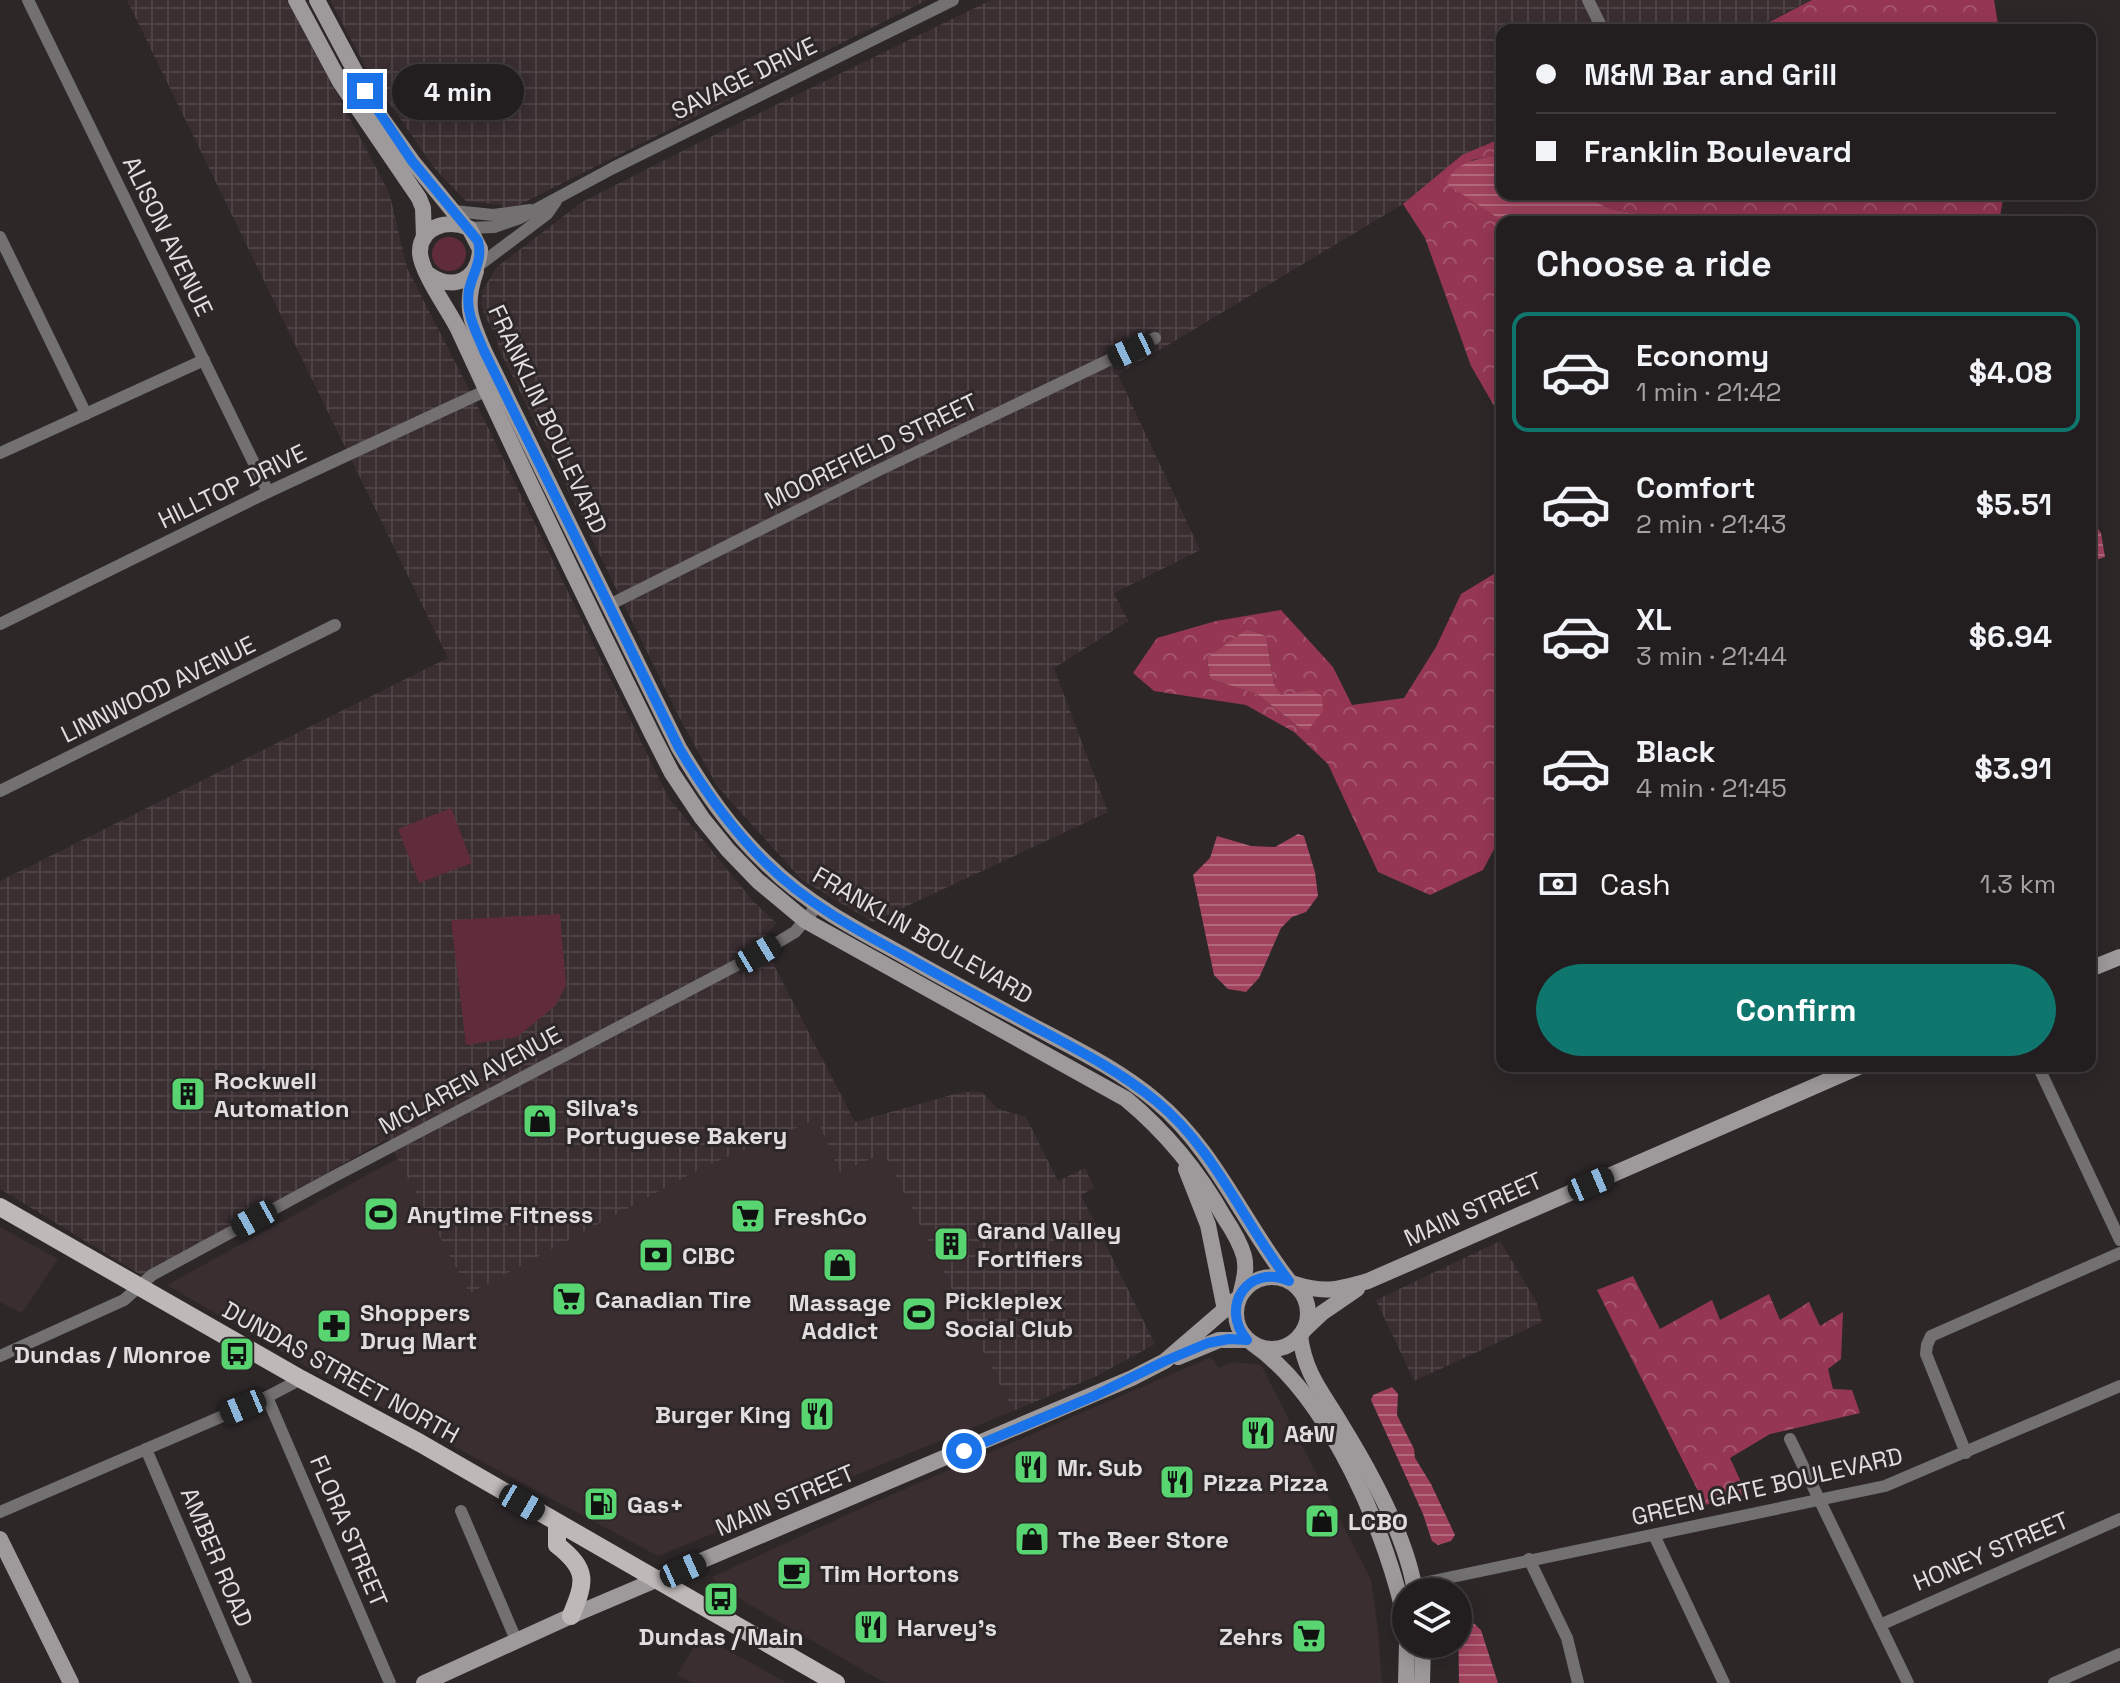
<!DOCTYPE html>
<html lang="en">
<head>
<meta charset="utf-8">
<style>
  body { margin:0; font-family:"Space Grotesk",sans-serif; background:#2e2a2b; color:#f1f3f6; height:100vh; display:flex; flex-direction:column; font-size:30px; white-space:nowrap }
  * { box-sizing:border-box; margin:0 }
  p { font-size:26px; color:#a2a2a4 }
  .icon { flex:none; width:44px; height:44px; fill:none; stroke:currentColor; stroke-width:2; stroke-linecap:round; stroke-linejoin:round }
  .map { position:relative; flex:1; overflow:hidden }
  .details { position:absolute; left:1496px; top:216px; width:600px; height:856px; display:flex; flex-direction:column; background:#221d1e; border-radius:16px; box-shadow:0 4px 20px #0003,0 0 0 2px #3f3b3c }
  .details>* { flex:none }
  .banner { position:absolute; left:1496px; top:24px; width:600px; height:176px; border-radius:16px; box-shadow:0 4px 20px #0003,0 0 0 2px #3f3b3c; display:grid; align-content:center; height:176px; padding:0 40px; background:#221d1e }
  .fabs { position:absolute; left:1392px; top:1578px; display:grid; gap:16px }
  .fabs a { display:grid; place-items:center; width:80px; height:80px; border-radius:50%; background:#221d1e; box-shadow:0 4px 20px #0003,0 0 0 2px #3f3b3c; font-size:40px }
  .end { position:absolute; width:36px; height:36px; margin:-18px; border:10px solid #1a73e8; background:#fff; box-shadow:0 0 0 4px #fff }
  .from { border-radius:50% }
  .bubble { position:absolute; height:56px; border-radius:28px; background:#221d1e; box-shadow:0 4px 20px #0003,0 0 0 2px #3f3b3c; font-size:26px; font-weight:700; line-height:56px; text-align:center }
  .car { position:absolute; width:24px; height:48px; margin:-24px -12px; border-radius:10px; box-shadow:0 0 6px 2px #0007; background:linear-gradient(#222 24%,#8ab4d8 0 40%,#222 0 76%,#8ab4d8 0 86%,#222 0) }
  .banner b { display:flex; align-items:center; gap:28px; height:76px; font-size:30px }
  .banner b+b { border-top:2px solid #3f3b3c }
  .banner i { width:20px; height:20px; background:#f1f3f6 }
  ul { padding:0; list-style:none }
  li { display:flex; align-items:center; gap:24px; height:120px; margin:0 16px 12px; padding:0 24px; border:4px solid transparent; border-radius:16px }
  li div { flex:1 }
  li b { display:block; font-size:30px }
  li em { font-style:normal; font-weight:700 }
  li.on { border-color:#0f766e }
  li>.icon { width:72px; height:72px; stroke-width:1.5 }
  h2 { padding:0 40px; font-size:36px; line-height:96px }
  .pay { display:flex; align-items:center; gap:20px; height:88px; padding:0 40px; font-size:30px }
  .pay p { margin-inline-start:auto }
  .action { display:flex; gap:16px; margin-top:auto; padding:16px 40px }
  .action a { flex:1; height:92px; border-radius:48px; background:#0f766e; color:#fff; font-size:32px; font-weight:700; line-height:92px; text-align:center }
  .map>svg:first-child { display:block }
  .built { fill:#3a2e31 }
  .industrial { fill:url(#industrial-grid) }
  .green { fill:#612c3a }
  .forest { fill:url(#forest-crowns); fill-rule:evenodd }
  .water { fill:url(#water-rules) }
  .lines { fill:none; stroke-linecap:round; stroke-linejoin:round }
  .street { stroke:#737071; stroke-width:12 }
  .secondary { stroke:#9e999a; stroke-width:16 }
  .primary { stroke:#bfb8b9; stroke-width:18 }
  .route { stroke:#1a73e8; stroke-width:10 }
  .labels { text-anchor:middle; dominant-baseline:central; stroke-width:6; stroke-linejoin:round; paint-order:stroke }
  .street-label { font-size:24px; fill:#e2dedf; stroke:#2d2728 }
  .poi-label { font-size:24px; font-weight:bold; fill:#e2dedf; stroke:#2d2728; text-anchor:start }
</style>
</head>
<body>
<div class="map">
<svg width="2120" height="1683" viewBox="0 0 2120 1683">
  <defs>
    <pattern id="industrial-grid" width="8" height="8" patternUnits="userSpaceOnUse" patternTransform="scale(2)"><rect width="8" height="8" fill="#3a2e31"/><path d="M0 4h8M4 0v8" fill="none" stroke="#4d4245"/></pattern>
    <pattern id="forest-crowns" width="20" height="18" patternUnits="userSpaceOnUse" patternTransform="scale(2)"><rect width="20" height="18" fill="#953753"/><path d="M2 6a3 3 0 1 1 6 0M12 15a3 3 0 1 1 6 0" fill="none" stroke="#a4546b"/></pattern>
    <pattern id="water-rules" width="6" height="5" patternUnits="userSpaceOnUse" patternTransform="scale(2)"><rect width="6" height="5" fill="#a2435e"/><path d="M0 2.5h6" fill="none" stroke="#b3677c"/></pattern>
  </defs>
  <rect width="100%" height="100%" fill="#2d2728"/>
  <g class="built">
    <path d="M817,1119l67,33 129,259 -355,145 -337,-181 -154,-90 231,-127 72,134 232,-124z"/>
    <path d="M0,1227l58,32 -36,54 -22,-11z"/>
    <path d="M1211,1357l8,11 14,-6 28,3 110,215 7,50 4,53h-497l-162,-94 -11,-12 163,-75z"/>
    <path d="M701,1635l86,48h-95l-15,-8z"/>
  </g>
  <g class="industrial">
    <path d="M127,0h160l102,192 18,76 72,141 189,388 85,104 23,22 -14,19 93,180 107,-30h20l16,17 28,8 32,64 27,-13 9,20 -13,7 74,149 -58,32 -84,35 -129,-258 -44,19 -23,-53 -115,49 -232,125 -83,-154 -244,137 -143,-87v-308l448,-223z"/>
    <path d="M330,0h597l-410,206 -12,3 -4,-4 -35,-4 -31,-32 -64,-92z"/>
    <path d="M991,0h820l-60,30h-249v124l-99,50 -285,171 82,175 -86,43 14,28 -74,47 54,144 -235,110 -71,-42 -85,-94 -38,-69 -180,-368 -4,-16 -10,-16 -4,-14 2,-13 14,-23 85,-65 122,-62z"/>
    <path d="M1500,1241l37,62 5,19 -128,59 -38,-81z"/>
  </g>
  <g class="green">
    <circle cx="449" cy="254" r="17"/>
    <path d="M451,808l21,55 -53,20 -21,-54z"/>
    <path d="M560,914l6,71 -10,20 -39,32 -51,8 -15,-125z"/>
  </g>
  <g class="forest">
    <path d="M1812,0h182l5,30h-245z"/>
    <path d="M1502,138v17l-31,5 26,56 7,6h-2v192l-5,-3 -26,-45 -46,-128 -22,-34 59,-49z"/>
    <path d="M1589,194h415l-5,28h-35l-11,-6 -2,6h-297l-1,-7c-22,-3 -50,-2 -64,-21z"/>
    <path d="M1502,569v265l-19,36 -53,25 -52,-23 -50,-108 -34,-32 -48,-27 -92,-14 -21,-18 24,-35 59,-17 65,-11 52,57 19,38 52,-7 32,-51 25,-53zM1247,629l19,7 8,48 26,44 -43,-34 -47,-15 -3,-20z"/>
    <path d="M1633,1276l27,53 52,-29 8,20 49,-26 11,26 29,-18 11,24 23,-14 -2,47 -13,10 5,20 19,1 8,23 -90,21 -40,24 17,37 -42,10 -108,-215z"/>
  </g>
  <g class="water">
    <path d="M1502,155v39h87c14,19 42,18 64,21l1,7h-150l-57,-38c6,-23 35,-26 55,-29z"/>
    <path d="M2090,518l11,15 4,24 -15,5z"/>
    <path d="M1247,629l19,7 8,48 7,11 31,-5 10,6 1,15 -15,19 -8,-2 -43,-34 -47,-15 -3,-21z"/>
    <path d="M1298,834l6,2 11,36 3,24 -12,16 -14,5 -11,11 -22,50 -13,14 -18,-3 -14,-14 -21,-100 17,-17 7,-22 34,10 24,1z"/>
    <path d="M1392,1387l6,7 -1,21 17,34 1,9 16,26 24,51 -4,6 -13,4 -6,-4 -9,-27 -52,-114 2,-5z"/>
    <path d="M1458,1608l6,1 4,9 13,12 17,53h-39z"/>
  </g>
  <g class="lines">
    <g class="street">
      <path d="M28,0l240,492"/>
      <path d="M1588,0l15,30"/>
      <path d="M454,211l39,4 37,-5"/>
      <path d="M469,228l25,-1 26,-9 93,-50 340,-168"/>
      <path d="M0,237l86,177"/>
      <path d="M478,266l69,-52 9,-13"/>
      <path d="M0,453l204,-93"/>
      <path d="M609,605l268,-134 278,-133"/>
      <path d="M0,624l268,-132 217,-101"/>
      <path d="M0,791l335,-166"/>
      <path d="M2038,1066l82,174"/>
      <path d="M0,1356l124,-56 28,-25 179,-97 427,-224 37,-22 22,-26"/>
      <path d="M267,1397l123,286"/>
      <path d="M1790,1439l118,244"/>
      <path d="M146,1449l100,234"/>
      <path d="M1966,1453l-40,-99 1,-9 4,-9 189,-83"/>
      <path d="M461,1511l56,131"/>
      <path d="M0,1512l267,-115 34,-18"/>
      <path d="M1654,1535l70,148"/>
      <path d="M1529,1559l38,79 11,45"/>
      <path d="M1414,1585l471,-99 235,-100"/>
      <path d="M1880,1625l240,-106"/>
      <path d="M2054,1683l66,-29"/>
    </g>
    <g class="secondary">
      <path d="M296,0l44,82 79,116 4,10 1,30"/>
      <path d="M317,0l58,109 37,52 54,66"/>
      <path d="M476,271c-12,34 -6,48 8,80l195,397c25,42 52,82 88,116 39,39 88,65 136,91 42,24 85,47 128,70 43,23 87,44 125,76 58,48 87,121 133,180"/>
      <path d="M428,274c25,18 51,6 52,-25l-11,-21c-21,-9 -50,-2 -49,25 1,19 29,58 38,76 63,137 128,272 195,407l19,37 30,45 26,32 30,31 48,40 320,178c41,34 72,72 98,118 8,12 16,25 20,39 3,12 0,24 -3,36"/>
      <path d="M2090,969l30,-12"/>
      <path d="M1186,1169l22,56 17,85"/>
      <circle cx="1272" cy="1313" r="36"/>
      <path d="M1295,1284c31,10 44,5 73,-3l493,-215"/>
      <path d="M1304,1330l18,-17 35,-24"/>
      <path d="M1300,1336c5,38 22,56 41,88 29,47 66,113 74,168"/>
      <path d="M1253,1344c76,52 136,193 153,281"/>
      <path d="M1178,1357l41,-17h28"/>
      <path d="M0,1539l71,144"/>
      <path d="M424,1683l147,-67 561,-238 33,-17 73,-63"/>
      <path d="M1406,1683l1,-39"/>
      <path d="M1422,1683l1,-39"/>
    </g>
    <g class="primary">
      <path d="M0,1207l301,172 119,64 416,240"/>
      <path d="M557,1523v22c32,25 28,37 14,71"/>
    </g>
  </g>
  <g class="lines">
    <path class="route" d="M365,91l47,70 66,80c5,19 -5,31 -9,49 -4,23 7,41 15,61l195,397c25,42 53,82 88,116 39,39 88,65 136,91 43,24 85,47 128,70 43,23 87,45 125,76 59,48 87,121 133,180 -41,-18 -70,26 -42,59l-18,-1 -21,4 -43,18 -71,35 -130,55"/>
  </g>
  <defs>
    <symbol id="building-square" viewBox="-11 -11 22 22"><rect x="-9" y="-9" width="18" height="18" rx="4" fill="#58d570" stroke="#2d2728"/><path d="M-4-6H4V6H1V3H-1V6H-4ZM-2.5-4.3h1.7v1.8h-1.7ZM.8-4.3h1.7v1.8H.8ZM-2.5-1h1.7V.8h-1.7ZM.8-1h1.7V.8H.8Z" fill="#111"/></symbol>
    <symbol id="shop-square" viewBox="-11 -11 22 22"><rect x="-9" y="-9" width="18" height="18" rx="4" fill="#58d570" stroke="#2d2728"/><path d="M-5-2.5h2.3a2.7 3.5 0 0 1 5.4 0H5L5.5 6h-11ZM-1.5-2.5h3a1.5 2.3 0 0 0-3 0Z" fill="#111"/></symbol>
    <symbol id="stadium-square" viewBox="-11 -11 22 22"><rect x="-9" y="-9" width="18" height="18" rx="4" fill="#58d570" stroke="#2d2728"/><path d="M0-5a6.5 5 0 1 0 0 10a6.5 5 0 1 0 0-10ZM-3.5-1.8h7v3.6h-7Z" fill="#111"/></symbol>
    <symbol id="supermarket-square" viewBox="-11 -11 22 22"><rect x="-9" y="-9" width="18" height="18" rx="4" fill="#58d570" stroke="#2d2728"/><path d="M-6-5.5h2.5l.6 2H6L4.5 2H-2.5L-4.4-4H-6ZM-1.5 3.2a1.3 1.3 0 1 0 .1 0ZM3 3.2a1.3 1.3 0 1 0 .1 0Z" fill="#111"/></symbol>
    <symbol id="bank-square" viewBox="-11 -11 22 22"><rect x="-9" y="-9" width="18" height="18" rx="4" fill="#58d570" stroke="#2d2728"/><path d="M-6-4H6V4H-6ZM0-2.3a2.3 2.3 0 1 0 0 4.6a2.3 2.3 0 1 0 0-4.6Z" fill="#111"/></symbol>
    <symbol id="pharmacy-square" viewBox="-11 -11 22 22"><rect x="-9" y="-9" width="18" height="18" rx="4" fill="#58d570" stroke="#2d2728"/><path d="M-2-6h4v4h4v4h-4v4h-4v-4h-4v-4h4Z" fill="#111"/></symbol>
    <symbol id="bus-square" viewBox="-11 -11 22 22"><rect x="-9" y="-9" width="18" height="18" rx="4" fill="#58d570" stroke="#2d2728"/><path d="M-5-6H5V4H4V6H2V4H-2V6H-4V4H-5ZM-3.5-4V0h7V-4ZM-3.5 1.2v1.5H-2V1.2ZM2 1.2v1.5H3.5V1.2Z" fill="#111"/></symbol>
    <symbol id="restaurant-square" viewBox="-11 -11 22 22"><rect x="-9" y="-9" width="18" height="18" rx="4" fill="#58d570" stroke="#2d2728"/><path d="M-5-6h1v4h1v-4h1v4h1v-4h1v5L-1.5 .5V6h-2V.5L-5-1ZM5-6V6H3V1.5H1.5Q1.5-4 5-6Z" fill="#111"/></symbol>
    <symbol id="fuel-square" viewBox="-11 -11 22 22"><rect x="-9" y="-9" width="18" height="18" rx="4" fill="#58d570" stroke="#2d2728"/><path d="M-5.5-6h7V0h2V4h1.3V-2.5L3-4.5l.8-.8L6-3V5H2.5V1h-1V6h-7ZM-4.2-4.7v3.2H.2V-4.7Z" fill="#111"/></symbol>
    <symbol id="cafe-square" viewBox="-11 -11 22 22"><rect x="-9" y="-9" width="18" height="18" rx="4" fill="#58d570" stroke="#2d2728"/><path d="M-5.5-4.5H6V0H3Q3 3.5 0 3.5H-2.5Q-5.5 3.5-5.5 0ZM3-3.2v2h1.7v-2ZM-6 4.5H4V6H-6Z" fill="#111"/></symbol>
  </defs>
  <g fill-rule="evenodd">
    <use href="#building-square" x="168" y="1074" width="40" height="40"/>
    <use href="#shop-square" x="520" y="1101" width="40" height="40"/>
    <use href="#stadium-square" x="361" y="1194" width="40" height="40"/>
    <use href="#supermarket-square" x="728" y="1196" width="40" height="40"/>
    <use href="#building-square" x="931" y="1224" width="40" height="40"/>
    <use href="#bank-square" x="636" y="1235" width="40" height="40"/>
    <use href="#shop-square" x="820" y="1245" width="40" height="40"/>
    <use href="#supermarket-square" x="549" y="1279" width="40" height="40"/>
    <use href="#stadium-square" x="899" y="1294" width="40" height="40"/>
    <use href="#pharmacy-square" x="314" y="1306" width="40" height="40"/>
    <use href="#bus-square" x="217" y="1334" width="40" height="40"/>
    <use href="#restaurant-square" x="797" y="1394" width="40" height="40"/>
    <use href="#restaurant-square" x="1238" y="1413" width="40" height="40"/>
    <use href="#restaurant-square" x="1011" y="1447" width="40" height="40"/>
    <use href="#restaurant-square" x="1157" y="1462" width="40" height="40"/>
    <use href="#fuel-square" x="581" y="1484" width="40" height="40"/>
    <use href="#shop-square" x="1302" y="1501" width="40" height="40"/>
    <use href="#shop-square" x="1012" y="1519" width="40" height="40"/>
    <use href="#cafe-square" x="774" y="1553" width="40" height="40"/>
    <use href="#bus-square" x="701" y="1579" width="40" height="40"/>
    <use href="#restaurant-square" x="851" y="1607" width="40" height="40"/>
    <use href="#supermarket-square" x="1289" y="1616" width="40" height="40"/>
  </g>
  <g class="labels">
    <g class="street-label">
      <text transform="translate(744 78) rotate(-26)">SAVAGE DRIVE</text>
      <text transform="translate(168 236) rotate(64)">ALISON AVENUE</text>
      <text transform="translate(548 419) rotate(65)">FRANKLIN BOULEVARD</text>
      <text transform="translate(871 451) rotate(-26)">MOOREFIELD STREET</text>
      <text transform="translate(232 486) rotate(-26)">HILLTOP DRIVE</text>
      <text transform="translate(158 689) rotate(-26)">LINNWOOD AVENUE</text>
      <text transform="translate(923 935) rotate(30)">FRANKLIN BOULEVARD</text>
      <text transform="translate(470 1080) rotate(-28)">MCLAREN AVENUE</text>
      <text transform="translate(1473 1209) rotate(-24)">MAIN STREET</text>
      <text transform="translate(341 1372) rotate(29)">DUNDAS STREET NORTH</text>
      <text transform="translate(1767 1486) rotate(-13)">GREEN GATE BOULEVARD</text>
      <text transform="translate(785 1500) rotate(-23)">MAIN STREET</text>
      <text transform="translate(349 1531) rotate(67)">FLORA STREET</text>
      <text transform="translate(1991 1551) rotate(-23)">HONEY STREET</text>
      <text transform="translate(217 1557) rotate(67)">AMBER ROAD</text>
    </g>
    <g class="poi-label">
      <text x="214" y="1080">Rockwell<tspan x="214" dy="28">Automation</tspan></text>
      <text x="566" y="1107">Silva's<tspan x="566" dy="28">Portuguese Bakery</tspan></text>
      <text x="407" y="1214">Anytime Fitness</text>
      <text x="774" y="1216">FreshCo</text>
      <text x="977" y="1230">Grand Valley<tspan x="977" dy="28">Fortifiers</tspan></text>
      <text x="682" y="1255">CIBC</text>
      <text x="595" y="1299">Canadian Tire</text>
      <text x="945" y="1300">Pickleplex<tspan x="945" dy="28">Social Club</tspan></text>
      <text x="840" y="1302" text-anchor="middle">Massage<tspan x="840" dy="28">Addict</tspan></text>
      <text x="360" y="1312">Shoppers<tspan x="360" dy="28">Drug Mart</tspan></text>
      <text x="211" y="1354" text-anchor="end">Dundas / Monroe</text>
      <text x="791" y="1414" text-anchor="end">Burger King</text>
      <text x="1284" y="1433">A&amp;W</text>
      <text x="1057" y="1467">Mr. Sub</text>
      <text x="1203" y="1482">Pizza Pizza</text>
      <text x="627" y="1504">Gas+</text>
      <text x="1348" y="1521">LCBO</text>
      <text x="1058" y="1539">The Beer Store</text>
      <text x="820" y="1573">Tim Hortons</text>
      <text x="897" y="1627">Harvey's</text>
      <text x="721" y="1636" text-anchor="middle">Dundas / Main</text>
      <text x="1283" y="1636" text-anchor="end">Zehrs</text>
    </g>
  </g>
</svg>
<div class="fabs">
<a><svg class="icon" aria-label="layers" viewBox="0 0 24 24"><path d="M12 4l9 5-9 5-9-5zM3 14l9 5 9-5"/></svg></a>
</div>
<i class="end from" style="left:964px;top:1451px"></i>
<i class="end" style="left:365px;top:91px"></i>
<div class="bubble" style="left:392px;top:64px;width:132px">4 min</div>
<i class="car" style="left:1131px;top:350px;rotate:245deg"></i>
<i class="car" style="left:758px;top:954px;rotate:59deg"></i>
<i class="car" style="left:1591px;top:1184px;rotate:67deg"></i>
<i class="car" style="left:254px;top:1219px;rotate:241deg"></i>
<i class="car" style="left:243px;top:1407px;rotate:247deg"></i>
<i class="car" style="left:522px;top:1503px;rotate:120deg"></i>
<i class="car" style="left:683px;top:1570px;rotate:66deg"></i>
<div class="banner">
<b><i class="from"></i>M&amp;M Bar and Grill</b>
<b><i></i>Franklin Boulevard</b>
</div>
<section class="details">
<h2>Choose a ride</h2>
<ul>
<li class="on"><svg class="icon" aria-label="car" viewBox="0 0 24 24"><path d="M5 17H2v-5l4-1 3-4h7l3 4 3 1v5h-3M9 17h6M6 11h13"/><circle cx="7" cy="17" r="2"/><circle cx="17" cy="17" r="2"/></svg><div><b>Economy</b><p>1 min · 21:42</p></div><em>$4.08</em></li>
<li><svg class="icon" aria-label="car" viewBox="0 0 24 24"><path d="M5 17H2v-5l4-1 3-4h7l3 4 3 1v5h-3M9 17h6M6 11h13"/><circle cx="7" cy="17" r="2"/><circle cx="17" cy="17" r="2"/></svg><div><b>Comfort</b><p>2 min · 21:43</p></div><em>$5.51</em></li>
<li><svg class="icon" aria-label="car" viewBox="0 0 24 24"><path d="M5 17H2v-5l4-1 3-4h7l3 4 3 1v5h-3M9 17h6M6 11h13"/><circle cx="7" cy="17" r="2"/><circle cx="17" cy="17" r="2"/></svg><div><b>XL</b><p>3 min · 21:44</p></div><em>$6.94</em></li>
<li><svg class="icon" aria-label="car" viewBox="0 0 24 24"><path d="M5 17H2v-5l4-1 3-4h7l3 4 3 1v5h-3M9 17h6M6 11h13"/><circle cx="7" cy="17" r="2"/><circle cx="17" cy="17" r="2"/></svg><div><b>Black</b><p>4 min · 21:45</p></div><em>$3.91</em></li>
</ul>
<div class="pay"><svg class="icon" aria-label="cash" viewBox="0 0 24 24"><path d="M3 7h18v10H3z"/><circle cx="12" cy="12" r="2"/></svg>Cash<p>1.3 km</p></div>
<div class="action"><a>Confirm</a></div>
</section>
</div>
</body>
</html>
